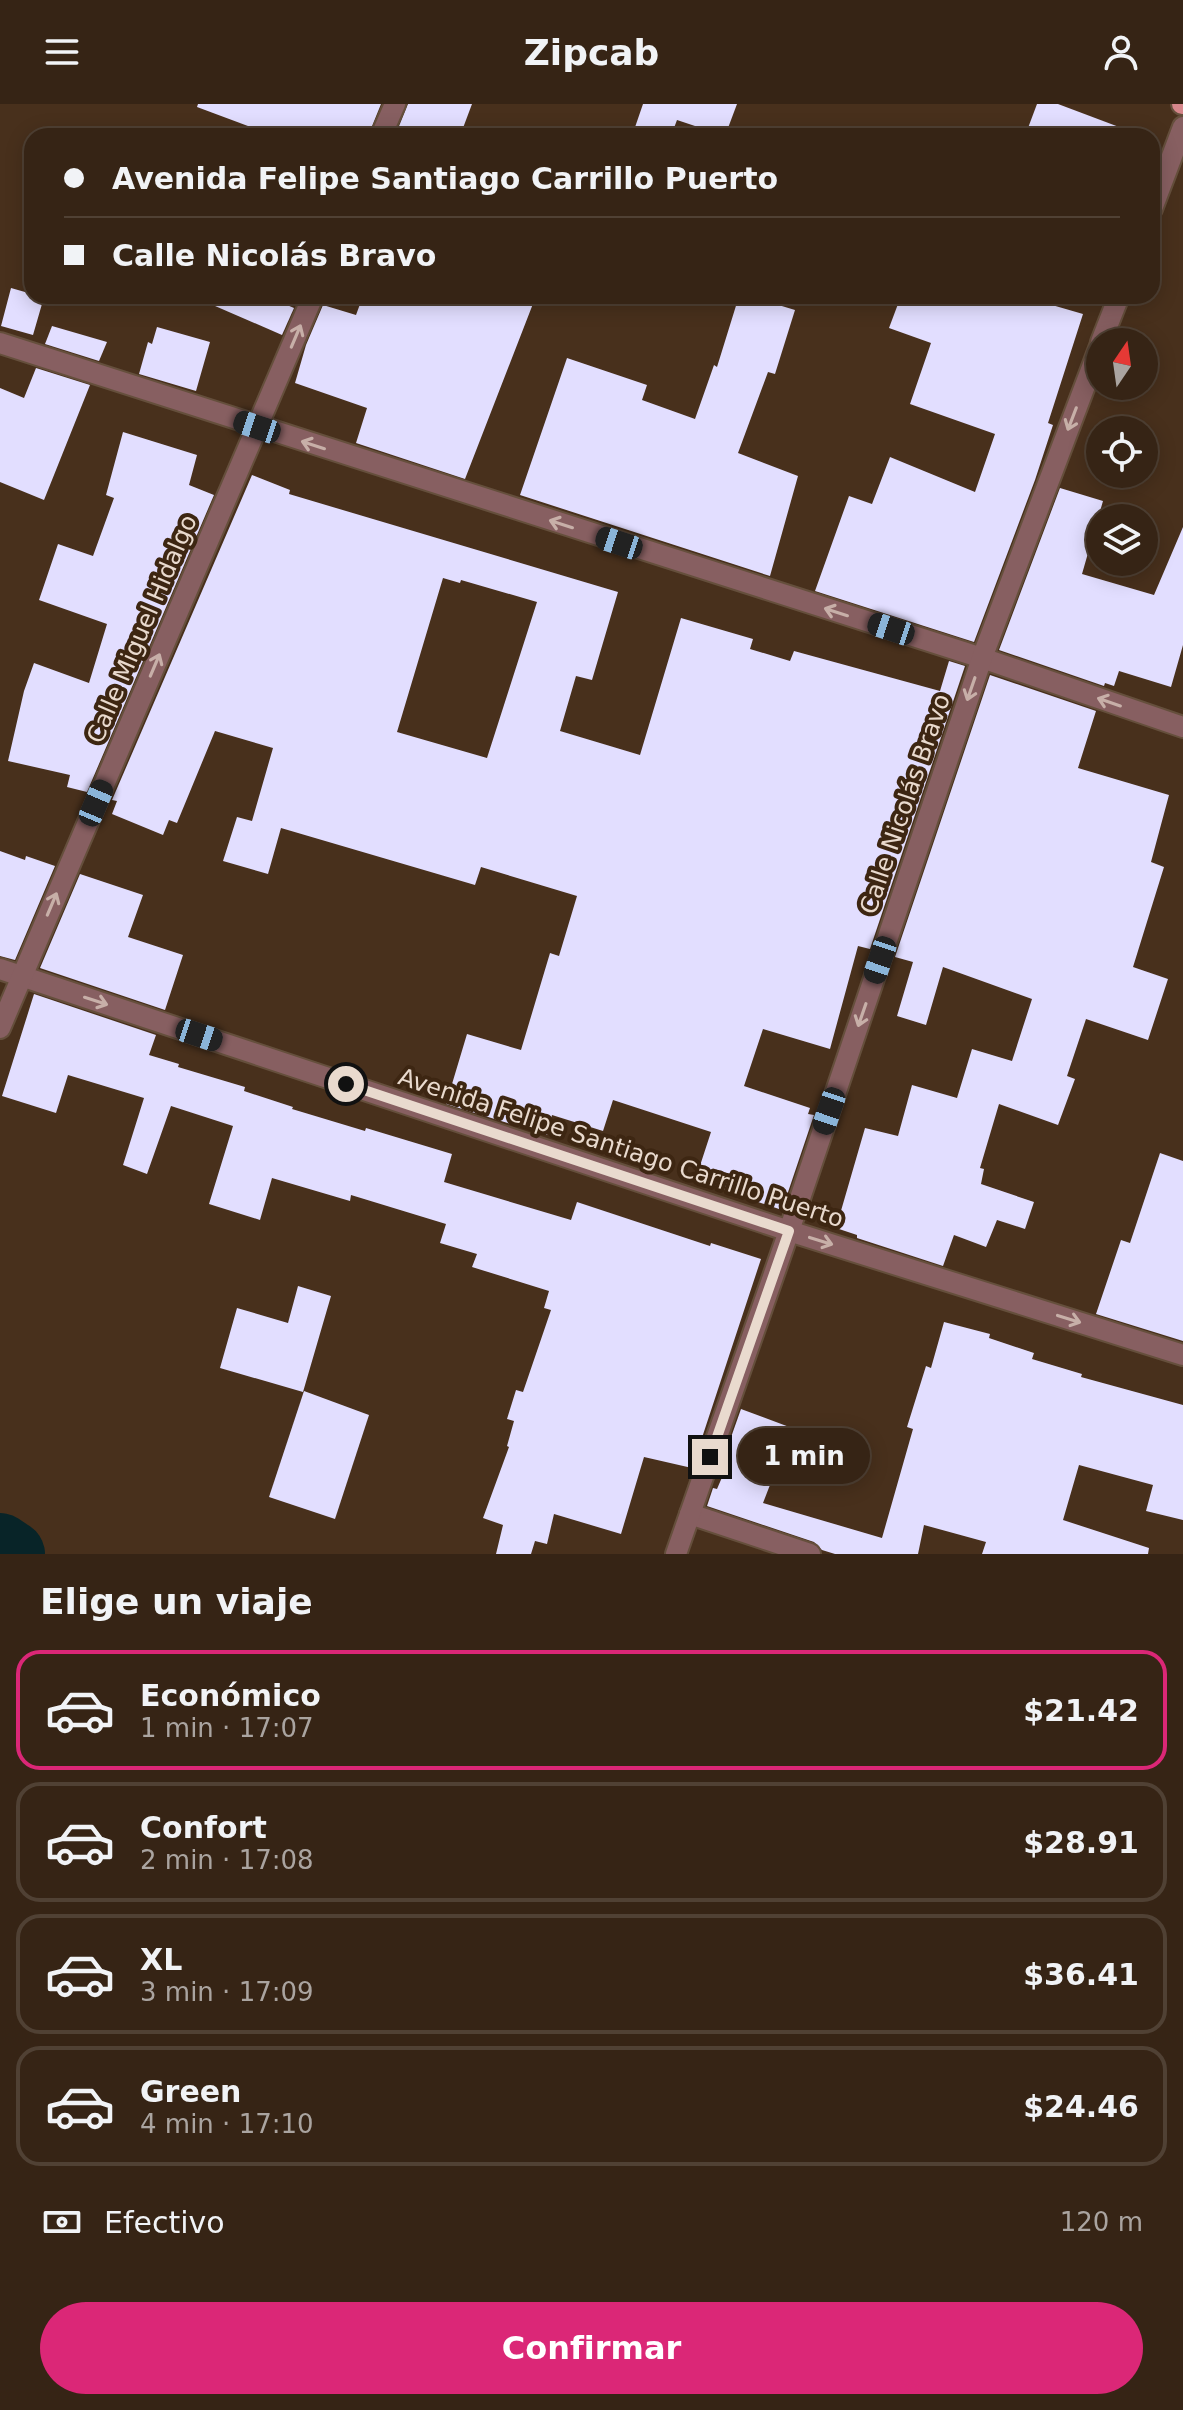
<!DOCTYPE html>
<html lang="es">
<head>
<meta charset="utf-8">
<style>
  body { margin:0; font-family:"DejaVu Sans",sans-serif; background:#413022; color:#f1f3f6; height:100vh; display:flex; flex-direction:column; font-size:30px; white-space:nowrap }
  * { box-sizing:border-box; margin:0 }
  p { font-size:26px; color:#aaa4a0 }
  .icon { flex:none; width:44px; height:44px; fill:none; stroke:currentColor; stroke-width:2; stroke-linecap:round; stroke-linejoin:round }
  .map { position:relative; height:1450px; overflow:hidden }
  .panel { display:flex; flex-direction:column; background:#362415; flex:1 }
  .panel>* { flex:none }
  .banner { position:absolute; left:24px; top:24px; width:1136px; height:176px; border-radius:24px; box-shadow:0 4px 20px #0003,0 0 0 2px #504134; display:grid; align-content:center; height:176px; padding:0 40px; background:#362415 }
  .needle { width:52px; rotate:13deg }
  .controls { position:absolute; left:1086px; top:224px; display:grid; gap:16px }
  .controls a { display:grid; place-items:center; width:72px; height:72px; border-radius:50%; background:#362415; box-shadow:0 4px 20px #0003,0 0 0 2px #504134; font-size:40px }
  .end { position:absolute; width:36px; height:36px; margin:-18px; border:10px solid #e9dace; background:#111; box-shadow:0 0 0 4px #111 }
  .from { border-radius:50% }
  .bubble { position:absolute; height:56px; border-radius:28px; background:#362415; box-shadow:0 4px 20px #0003,0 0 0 2px #504134; font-size:26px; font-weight:700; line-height:56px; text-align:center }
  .car { position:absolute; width:24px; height:48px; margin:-24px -12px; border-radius:10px; box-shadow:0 0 6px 2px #0007; background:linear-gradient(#222 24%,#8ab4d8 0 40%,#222 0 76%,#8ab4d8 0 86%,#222 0) }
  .banner b { display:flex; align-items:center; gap:28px; height:76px; font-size:30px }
  .banner b+b { border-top:2px solid #504134 }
  .banner i { width:20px; height:20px; background:#f1f3f6 }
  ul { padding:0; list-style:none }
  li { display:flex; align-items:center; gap:24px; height:120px; margin:0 16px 12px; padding:0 24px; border:4px solid #504134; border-radius:24px }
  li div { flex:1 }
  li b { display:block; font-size:30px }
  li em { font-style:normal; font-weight:700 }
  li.active { border-color:#db2777 }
  li>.icon { width:72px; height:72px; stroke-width:1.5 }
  h2 { padding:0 40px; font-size:36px; line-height:96px }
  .pay { display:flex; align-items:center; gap:20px; height:88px; padding:0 40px; font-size:30px }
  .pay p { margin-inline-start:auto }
  .primary-button { display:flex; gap:16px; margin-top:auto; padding:16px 40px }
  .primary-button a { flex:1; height:92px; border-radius:48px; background:#db2777; color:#fff; font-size:32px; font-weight:700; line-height:92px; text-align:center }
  header { display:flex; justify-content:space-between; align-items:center; height:104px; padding:0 40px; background:#362415; font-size:36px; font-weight:700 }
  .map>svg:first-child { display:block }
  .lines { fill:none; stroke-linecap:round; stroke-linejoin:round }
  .river { stroke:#082428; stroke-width:66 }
  .building { fill:#e2deff; fill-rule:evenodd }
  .minor-casing { stroke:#654f3c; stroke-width:24 }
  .major-casing { stroke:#654f3c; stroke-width:24 }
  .minor { stroke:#875f61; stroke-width:20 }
  .major { stroke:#d6868b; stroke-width:20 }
  .oneway { stroke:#c7afa8 }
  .route { stroke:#e9dace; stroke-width:10 }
  .labels { text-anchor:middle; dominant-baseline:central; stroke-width:8; stroke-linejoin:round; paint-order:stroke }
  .street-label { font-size:24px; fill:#e9dace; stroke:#3d2612 }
</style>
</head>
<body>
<header><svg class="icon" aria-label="menu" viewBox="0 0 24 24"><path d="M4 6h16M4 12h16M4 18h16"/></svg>Zipcab<svg class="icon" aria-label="person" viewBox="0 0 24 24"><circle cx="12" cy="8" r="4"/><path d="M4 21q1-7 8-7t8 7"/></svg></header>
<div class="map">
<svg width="1183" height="1450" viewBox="0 0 1183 1450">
  <rect width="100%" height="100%" fill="#48301c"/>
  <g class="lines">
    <path class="river" d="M0,1442l12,8"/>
  </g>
  <g class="building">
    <path d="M198,0h183l-13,32h-93l-78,-29z"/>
    <path d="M408,0h64l-12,32h-65z"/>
    <path d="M643,0h94l-12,32 -48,-16 -6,16h-39z"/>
    <path d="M1037,0h21l77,29v3h-110z"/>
    <path d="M11,184l21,6v2l12,1 -11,38 -32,-9z"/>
    <path d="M192,192h74l28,12 -12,27z"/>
    <path d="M363,192h72l26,9 3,-9h72l-71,183 -109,-36 11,-35 -72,-25 11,-38 17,-40 33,10z"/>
    <path d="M739,192h10l46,14 -20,64 -7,-2 -30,81 60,23 -28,100 -250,-81 47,-137 80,27 -5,15 53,19 19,-54 3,2z"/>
    <path d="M901,192h120l62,18 -35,109 5,2 -18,55 -61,162 -159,-51 34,-95 23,8 18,-47 85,35 20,-58 -85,-30 21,-61 -42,-15z"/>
    <path d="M52,222l55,16 -8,19 -54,-17z"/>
    <path d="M157,223l53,15 -14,49 -57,-17 9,-32 4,2z"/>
    <path d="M36,264l54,17 -46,115 -44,-18v-94l24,10z"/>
    <path d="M123,328l74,23 -8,30 25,10 -127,297 -20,-5 3,-12 -62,-14 16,-70 10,-28 55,20 18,-59 -68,-24 19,-56 35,12 21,-58 -8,-3z"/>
    <path d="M252,371l38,15 -1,4 329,98 -26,88 -16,-4 -16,55 80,24 41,-137 72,21 -3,10 40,12 4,-10 146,40 9,-30 16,5 -95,283 -12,-3 -28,103 -67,-20 -19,57 66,22 -2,6 6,1 -32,95 -87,-29 16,-49 -98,-32 -10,31 -51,-16 -5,20 -101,-31 21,-70 54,16 29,-97 9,3 18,-60 -96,-29 -6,18 -194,-57 -13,46 -45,-13 14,-44 15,4 21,-73 -58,-17 -38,92 -8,-3 -6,15 -51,-21 5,-13 -5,-1zM443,474l17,5 1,-3 76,22 -50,156 -90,-26z"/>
    <path d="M1060,384l43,13 -21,73 72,21 29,-68v118l-12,42 -52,-16 -5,15 -9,-3 -1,3 -105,-36z"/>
    <path d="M990,571l106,36 -18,57 91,27 -18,67 13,5 -31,100 35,12 -20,61 -62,-21 -19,57 8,3 -17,46 -59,-21 -19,64 4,1 -3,15 53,18 -9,27 -28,-9 -11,27 -32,-12 -11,31 -86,-28v-3l-21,-7 29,-100 33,8 14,-51 45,13 15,-49 40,12 20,-62 -89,-32 -17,58 -29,-9 16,-54 -18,-5z"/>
    <path d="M0,747l25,9 1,-4 29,10 -40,94 -15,-4z"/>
    <path d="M80,770l63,21 -15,42 55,18 -18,55 -125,-42z"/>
    <path d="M34,890l122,41 -7,20 30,9 -1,3 67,20 -1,4 49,16 -1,2 73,22 1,-3 86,26 -8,28 127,38 6,-18 133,44 1,-3 50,16 -69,209 -48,-11 -23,77 -67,-20 -7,30 -12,-3 -4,13h-35l7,-29 -20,-7 26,-71 -2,-1 7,-25 -7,-2 9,-29 7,2 28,-82 -7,-2 5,-17 -77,-24 5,-13 -37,-11 6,-19 -95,-29 -1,6 -78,-23 -12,42 -51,-16 24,-78 -62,-20 -24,68 -24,-9 21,-67 -76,-23 -12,38 -54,-17z"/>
    <path d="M1160,1049l23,8v180l-87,-27 25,-74 9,3z"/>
    <path d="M298,1182l33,10 -28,96 -83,-24 17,-60 51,15z"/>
    <path d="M944,1218l46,12 -1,4 45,15 -2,6 50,15 -1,3 102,28v115l-37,-9 7,-26 -74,-20 -16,55 86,28 -1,6h-166l4,-12 -62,-17 -6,29h-83l-13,-4 -8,-8 -107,-36 6,-18 4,1 6,-14 -5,-1 23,-65 51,19 -29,75 119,35 31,-109 -6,-2 19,-61 5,2z"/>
    <path d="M304,1287l65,24 -34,104 -66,-22z"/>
  </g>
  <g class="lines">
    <defs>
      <g id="minor">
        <path d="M381,32l14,-32"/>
        <path d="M1152,105l31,-82"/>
        <path d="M1101,238l18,-46"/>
        <path d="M0,239l982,315 201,69"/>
        <path d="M0,865l789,262 394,124"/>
        <path d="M0,924l313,-732"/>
        <path d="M690,1410l120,40"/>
        <path d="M676,1450l113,-323 193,-573 118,-312"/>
      </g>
      <path id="major" d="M1182,0h1"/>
    </defs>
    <use href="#minor" class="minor-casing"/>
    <use href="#major" class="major-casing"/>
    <use href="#minor" class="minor"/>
    <use href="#major" class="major"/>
  </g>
  <defs><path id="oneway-shaft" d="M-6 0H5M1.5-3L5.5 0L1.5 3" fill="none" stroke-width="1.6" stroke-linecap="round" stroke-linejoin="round" transform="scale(2)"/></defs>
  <g class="oneway">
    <use href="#oneway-shaft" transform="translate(296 232) rotate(-67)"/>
    <use href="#oneway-shaft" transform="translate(1072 315) rotate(111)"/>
    <use href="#oneway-shaft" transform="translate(313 341) rotate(-162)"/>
    <use href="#oneway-shaft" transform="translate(561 420) rotate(-162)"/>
    <use href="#oneway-shaft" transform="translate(836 508) rotate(-162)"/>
    <use href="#oneway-shaft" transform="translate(155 561) rotate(-67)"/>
    <use href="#oneway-shaft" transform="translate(971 585) rotate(109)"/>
    <use href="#oneway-shaft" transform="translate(1109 598) rotate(-161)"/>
    <use href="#oneway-shaft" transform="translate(52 800) rotate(-67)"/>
    <use href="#oneway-shaft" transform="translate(96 897) rotate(18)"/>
    <use href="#oneway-shaft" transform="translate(862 911) rotate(109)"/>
    <use href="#oneway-shaft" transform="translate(821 1137) rotate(17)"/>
    <use href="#oneway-shaft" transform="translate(1069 1215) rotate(17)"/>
  </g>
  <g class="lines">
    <path class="route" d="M346,980l443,147 -79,226"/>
  </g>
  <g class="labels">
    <g class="street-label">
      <text transform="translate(142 525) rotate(-67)">Calle Miguel Hidalgo</text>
      <text transform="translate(905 700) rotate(-71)">Calle Nicolás Bravo</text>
      <text transform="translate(621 1044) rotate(18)">Avenida Felipe Santiago Carrillo Puerto</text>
    </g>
  </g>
</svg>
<div class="controls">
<a><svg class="needle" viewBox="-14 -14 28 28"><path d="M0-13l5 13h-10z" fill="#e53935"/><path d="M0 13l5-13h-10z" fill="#aaa4a0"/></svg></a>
<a><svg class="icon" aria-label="locate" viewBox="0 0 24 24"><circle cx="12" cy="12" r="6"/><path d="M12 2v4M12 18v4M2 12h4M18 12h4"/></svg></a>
<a><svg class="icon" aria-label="layers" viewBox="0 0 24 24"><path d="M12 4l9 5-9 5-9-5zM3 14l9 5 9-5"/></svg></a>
</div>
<i class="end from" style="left:346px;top:980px"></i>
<i class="end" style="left:710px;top:1353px"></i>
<div class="bubble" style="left:738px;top:1324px;width:132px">1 min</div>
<i class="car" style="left:257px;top:323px;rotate:288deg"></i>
<i class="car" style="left:619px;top:439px;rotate:288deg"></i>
<i class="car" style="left:891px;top:525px;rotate:288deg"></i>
<i class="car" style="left:96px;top:699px;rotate:23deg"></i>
<i class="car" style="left:880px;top:856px;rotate:199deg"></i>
<i class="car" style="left:199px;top:931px;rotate:108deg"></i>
<i class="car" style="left:829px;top:1007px;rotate:199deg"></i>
<div class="banner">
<b><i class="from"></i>Avenida Felipe Santiago Carrillo Puerto</b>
<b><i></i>Calle Nicolás Bravo</b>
</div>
</div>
<section class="panel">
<h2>Elige un viaje</h2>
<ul>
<li class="active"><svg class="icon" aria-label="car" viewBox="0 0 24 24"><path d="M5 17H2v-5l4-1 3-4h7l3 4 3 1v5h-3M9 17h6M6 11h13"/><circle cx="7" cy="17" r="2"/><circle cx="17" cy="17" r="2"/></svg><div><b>Económico</b><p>1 min · 17:07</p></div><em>$21.42</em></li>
<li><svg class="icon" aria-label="car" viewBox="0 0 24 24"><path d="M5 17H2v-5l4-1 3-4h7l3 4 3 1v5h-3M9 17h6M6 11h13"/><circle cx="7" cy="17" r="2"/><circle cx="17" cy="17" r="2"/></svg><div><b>Confort</b><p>2 min · 17:08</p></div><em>$28.91</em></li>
<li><svg class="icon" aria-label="car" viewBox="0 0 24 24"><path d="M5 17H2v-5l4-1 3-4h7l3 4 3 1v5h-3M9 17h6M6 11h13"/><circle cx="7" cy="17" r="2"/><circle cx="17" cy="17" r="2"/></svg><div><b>XL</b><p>3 min · 17:09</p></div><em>$36.41</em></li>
<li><svg class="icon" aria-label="car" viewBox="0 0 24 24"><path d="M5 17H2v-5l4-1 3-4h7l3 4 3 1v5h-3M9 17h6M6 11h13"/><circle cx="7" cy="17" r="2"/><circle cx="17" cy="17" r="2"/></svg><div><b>Green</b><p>4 min · 17:10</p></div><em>$24.46</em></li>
</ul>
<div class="pay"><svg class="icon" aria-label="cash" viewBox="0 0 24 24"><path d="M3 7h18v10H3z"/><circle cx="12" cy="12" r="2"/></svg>Efectivo<p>120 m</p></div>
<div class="primary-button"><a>Confirmar</a></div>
</section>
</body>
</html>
